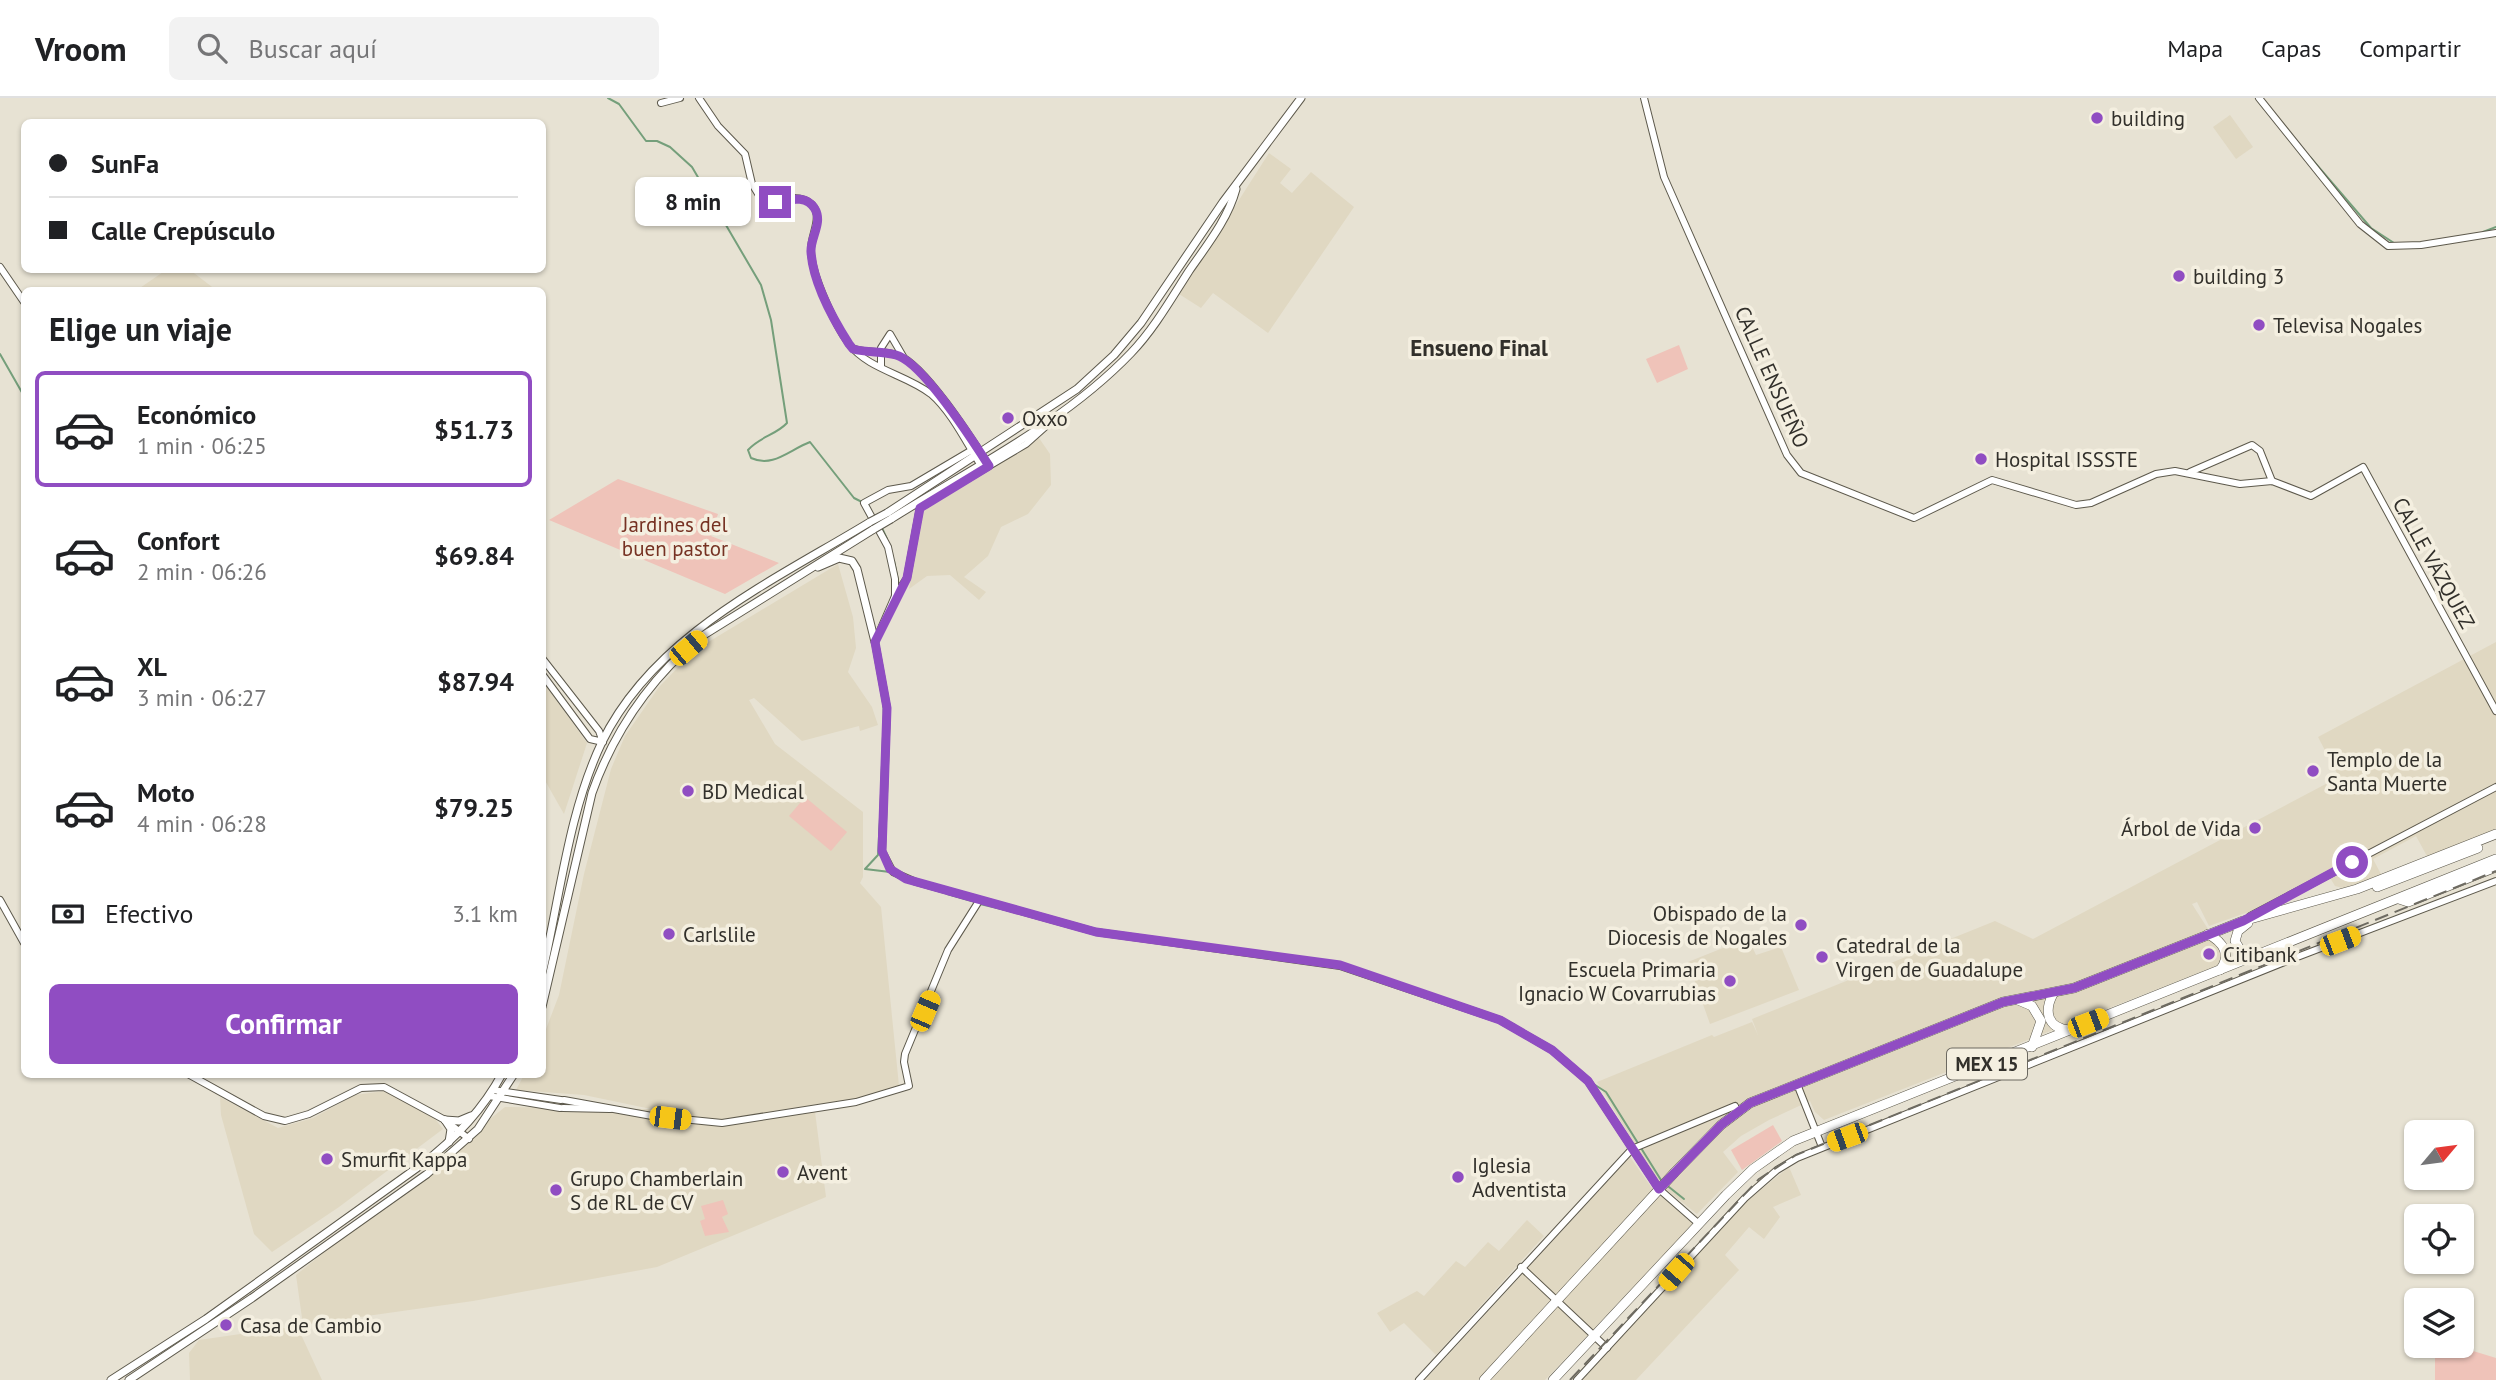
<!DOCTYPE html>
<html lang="es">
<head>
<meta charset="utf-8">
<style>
  body { margin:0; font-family:"PT Sans",sans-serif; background:#f2f2f2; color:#202124; height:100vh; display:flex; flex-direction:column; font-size:26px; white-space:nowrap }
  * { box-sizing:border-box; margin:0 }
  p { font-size:23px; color:#757577 }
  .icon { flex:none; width:38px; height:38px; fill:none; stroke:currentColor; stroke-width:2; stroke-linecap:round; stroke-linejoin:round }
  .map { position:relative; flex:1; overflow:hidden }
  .side { position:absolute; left:21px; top:189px; width:525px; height:791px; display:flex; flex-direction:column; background:#fff; border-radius:10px; box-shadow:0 2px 5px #0004 }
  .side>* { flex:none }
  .banner { position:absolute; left:21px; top:21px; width:525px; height:154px; border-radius:10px; box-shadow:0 2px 5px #0004; display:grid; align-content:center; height:154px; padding:0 28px; background:#fff }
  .needle { width:46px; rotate:61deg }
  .tools { position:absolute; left:2404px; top:1022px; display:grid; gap:14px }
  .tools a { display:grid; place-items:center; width:70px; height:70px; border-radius:10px; background:#fff; box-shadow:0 2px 5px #0004; font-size:35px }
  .end { position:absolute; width:32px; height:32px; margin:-16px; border:9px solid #904dc2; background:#fff; box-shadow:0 0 0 4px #fff }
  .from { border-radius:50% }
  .bubble { position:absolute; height:49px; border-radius:10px; background:#fff; box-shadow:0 2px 5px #0004; font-size:23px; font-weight:700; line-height:49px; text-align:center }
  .car { position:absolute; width:21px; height:42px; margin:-21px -10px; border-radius:9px; box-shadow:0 0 5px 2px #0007; background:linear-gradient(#f5c518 24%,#345 0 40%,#f5c518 0 76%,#345 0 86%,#f5c518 0) }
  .banner b { display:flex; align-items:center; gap:24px; height:66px; font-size:26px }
  .banner b+b { border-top:2px solid #e0e0e0 }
  .banner i { width:18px; height:18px; background:#202124 }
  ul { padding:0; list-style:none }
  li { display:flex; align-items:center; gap:21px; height:116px; margin:0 14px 10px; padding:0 14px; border:4px solid transparent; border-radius:10px }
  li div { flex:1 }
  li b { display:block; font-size:26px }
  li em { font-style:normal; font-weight:700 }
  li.on { border-color:#904dc2 }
  li>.icon { width:63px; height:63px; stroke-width:1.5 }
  h2 { padding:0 28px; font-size:32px; line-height:84px }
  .pay { display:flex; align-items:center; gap:18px; height:77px; padding:0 28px; font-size:26px }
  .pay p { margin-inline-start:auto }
  .primary-button { display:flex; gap:14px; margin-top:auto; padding:14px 28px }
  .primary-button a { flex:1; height:80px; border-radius:10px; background:#904dc2; color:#fff; font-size:28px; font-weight:700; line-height:80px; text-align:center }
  header { display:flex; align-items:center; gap:42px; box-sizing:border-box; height:98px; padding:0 35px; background:#fff; border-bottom:2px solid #e0e0e0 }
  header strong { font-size:33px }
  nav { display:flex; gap:38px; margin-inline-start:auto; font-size:24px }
  .search { width:490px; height:63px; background:#f2f2f2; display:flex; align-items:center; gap:18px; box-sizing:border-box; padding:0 24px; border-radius:10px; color:#757577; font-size:26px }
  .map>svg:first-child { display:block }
  .built { fill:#e0d8c2 }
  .green { fill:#efc3b9 }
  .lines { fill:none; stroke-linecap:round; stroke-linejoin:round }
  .stream { stroke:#759f7b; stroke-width:2 }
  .minor-casing { stroke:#5d594c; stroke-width:8 }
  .major-casing { stroke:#5d594c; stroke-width:9 }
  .highway-casing { stroke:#5d594c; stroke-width:10 }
  .minor { stroke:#fff; stroke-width:6 }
  .major { stroke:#fff; stroke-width:7 }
  .highway { stroke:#fff; stroke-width:9 }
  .rail { stroke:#6e6b62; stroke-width:2; stroke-dasharray:14 7; stroke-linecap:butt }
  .major-bridge-casing { stroke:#5d594c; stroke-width:9; stroke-linecap:butt }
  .major-bridge { stroke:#fff; stroke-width:7 }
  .route { stroke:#904dc2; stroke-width:9 }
  .poi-dot { fill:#904dc2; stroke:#f4efe0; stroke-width:2.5 }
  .labels { text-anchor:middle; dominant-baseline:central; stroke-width:7; stroke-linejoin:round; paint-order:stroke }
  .shield { fill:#f4efe0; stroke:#6c6961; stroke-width:2 }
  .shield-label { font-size:19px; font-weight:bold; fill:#32302b }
  .poi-label { font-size:21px; fill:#32302b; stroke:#f4efe0; text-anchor:start }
  .street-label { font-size:21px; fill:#32302b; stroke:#f4efe0 }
  .park-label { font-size:21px; fill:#763223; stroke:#f4efe0 }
  .neighbourhood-label { font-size:23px; font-weight:bold; fill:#32302b; stroke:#f4efe0 }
</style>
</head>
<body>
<header>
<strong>Vroom</strong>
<div class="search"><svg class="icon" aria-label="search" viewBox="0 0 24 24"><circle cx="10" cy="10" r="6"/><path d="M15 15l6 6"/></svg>Buscar aquí</div>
<nav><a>Mapa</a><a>Capas</a><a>Compartir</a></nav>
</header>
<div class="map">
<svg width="2496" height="1282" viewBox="0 0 2496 1282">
  <rect width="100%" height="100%" fill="#e7e2d3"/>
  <g class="built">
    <path d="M2230,17l23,32 -17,12 -23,-32z"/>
    <path d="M1269,55l22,16 -11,14 12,10 19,-21 43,35 -86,126 -55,-40 -12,15 -22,-14z"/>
    <path d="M166,172h24l26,20h-79z"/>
    <path d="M1039,340l11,16 1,31 -23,29 -27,13 -13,29 -24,21 22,15 -7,8 -29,-25 -23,1 -18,13 13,-79z"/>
    <path d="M838,466l15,53 3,31 -8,24 24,35 6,18 -18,6 -1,-5 -57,15 -48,-43 -5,2 26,44 88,68v65l-3,6 21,24 18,179 -41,12 -83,13 40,1 11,85 -169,70 -184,34 -170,24 -7,-50 209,-168 146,2 -67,-14 -68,-5 8,-15 18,-1 1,-37 16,-42 25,-121 27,-105 14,-33 34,-49 36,-37z"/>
    <path d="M2496,544v189l-68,27 -12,-22 -43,23 9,17 -39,12 -8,-2 -9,-15 -75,40 -42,15 -12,-24 -5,2 32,50 -3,10 -397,156 -9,-8 -5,-11 -41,19 -28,16 -18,16 15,20 -41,42 -39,-31 -61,-101 115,-47 2,2 38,-15 6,13 -6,-16 243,-98 38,18 306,-162 -21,-40z"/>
    <path d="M542,582l45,63 -23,71 -21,-37z"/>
    <path d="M1748,840l8,17 25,-8 18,43 -89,34 -22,-62z"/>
    <path d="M385,993l50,28 8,10 -104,78 -67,45 -18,-18 -33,-119 -1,-18 58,31 35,-10 42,-23z"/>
    <path d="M1630,1059l22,31 41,36 -148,156h-120z"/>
    <path d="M1789,1069l12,28 -28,12 7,10 -16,22 -15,-12 -24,28 14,15 -103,110h-55l166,-179z"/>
    <path d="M1527,1122l17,16 -108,119 -32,-32 -14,9 -13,-19 40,-22 7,5 32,-35 9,6 23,-25 11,9z"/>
    <path d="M283,1230h15l24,52h-132l-1,-27 10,-13z"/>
  </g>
  <g class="green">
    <path d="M1679,247l9,24 -31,14 -11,-24z"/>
    <path d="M618,381l100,35 -7,22 68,27 -54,31 -176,-74z"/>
    <path d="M805,699l42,35 -16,19 -42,-35z"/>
    <path d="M1773,1027l9,16 -40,29 -11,-20z"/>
    <path d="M723,1102l5,14 -6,3 7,15 -24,4 -5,-15 5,-2 -4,-13z"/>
    <path d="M2435,1248h22l39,12v22h-61z"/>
  </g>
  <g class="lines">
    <g class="stream">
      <path d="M608,0l11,6 27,37h11l13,6 22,20 69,118 10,35 16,103c-11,12 -28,14 -39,27l3,8c22,10 38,-8 59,-16l44,56 8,4"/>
      <path d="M2310,59l61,71 23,15"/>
      <path d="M2483,134l13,-5"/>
      <path d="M2405,150h15"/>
      <path d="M0,256l24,42"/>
      <path d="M882,430l5,11"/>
      <path d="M894,463l5,25"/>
      <path d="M883,604l1,12"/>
      <path d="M880,720l-2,37 -13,14 25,3"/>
      <path d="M897,779l14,6"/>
      <path d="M947,796l28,8"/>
      <path d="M980,806l46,11"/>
      <path d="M1311,861l30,4 36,12"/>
      <path d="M1435,897l48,16"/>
      <path d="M1501,920l14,7"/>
      <path d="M1592,985l14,9 55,88"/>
      <path d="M1669,1089l15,12"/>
    </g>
    <defs>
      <g id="minor">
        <path d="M699,0l19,28 27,28 7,30 8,13c15,8 33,-4 47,4 20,11 3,33 4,49 0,24 24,75 38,94 20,26 56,30 82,50 21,18 37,52 52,75"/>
        <path d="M1644,0l20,79 123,278 14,18 113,45 78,-38 84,25 15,-2 65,-29 19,-3 65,13 32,-3 39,15 52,-29 133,244"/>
        <path d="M2259,0l101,126 28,22 33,-1 75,-12"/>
        <path d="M661,5l19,-5"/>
        <path d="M0,169l24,35"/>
        <path d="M855,251c14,4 30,2 43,6 27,10 74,84 90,109"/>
        <path d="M881,269v-19l9,-14 14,24"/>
        <path d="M977,349l-66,39 -23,4 -24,13 24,44 7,32v17l-20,46 12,66 -5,143 11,21 23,10 180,50 244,34 160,54 52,30 36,31 71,108 40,35"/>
        <path d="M2190,374l62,-27 8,6 12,30"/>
        <path d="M895,498l12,-18 13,-71 106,-63 19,-17"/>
        <path d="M542,560l57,73 4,11 -13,-3 -48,-65"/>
        <path d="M0,802l24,43"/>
        <path d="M2250,818l246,-129"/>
        <path d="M188,976l76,42 21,5 24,-7 52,-26 23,-1 61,33 24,19"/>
        <path d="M1797,986l25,63"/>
        <path d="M493,992l68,10"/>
        <path d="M489,998l71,12"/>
        <path d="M564,1002l88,16 70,7 134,-21 53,-16 -5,-24 1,-8 43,-104 31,-49"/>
        <path d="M563,1010l47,1"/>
        <path d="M1521,1169l86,81"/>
        <path d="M1419,1282l213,-231 103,-43"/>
        <path d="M1577,1282l168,-182 32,-28 20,-12 495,-199 204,-78"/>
      </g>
      <g id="major">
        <path d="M887,415l190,-124 37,-34 27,-32 82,-121 78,-104"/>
        <path d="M891,421c81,-51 173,-96 240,-166 23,-24 40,-54 58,-82 18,-26 39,-52 47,-82"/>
        <path d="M818,469l21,-9 13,3 5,8 18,73"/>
        <path d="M542,876c18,-76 26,-161 60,-232 52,-107 171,-161 268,-220"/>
        <path d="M542,909l50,-214c22,-62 56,-112 107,-155l175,-109"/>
        <path d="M445,1022l14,1 12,-5"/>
        <path d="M445,1022l6,9 -2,13"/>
        <path d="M111,1282l95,-61 215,-154c33,-25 61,-54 81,-91"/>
        <path d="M129,1282l123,-82 175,-124 51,-45 36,-55"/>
      </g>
      <g id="highway">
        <path d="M2377,789l101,-39"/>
        <path d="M2399,801l9,3 88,-35"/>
        <path d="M2248,825l-10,8 -3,10 6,10 16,4"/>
        <path d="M2208,836c15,8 24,21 12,36"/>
        <path d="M2053,896c-9,17 -6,34 16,36"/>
        <path d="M2018,902l14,6 9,15 -9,26"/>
        <path d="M1484,1282l191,-208 46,-47 29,-22 253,-101 71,-14 169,-67 114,-32 139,-55"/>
        <path d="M1553,1282l173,-185 27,-26 40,-28 703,-282"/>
      </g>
    </defs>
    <use href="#minor" class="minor-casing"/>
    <use href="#major" class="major-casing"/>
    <use href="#highway" class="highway-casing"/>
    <use href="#minor" class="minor"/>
    <use href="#major" class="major"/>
    <use href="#highway" class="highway"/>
    <path class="rail" d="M1570,1282l189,-201 37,-24 700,-284"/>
    <defs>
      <g id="major-bridge">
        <path d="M870,424l17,-9"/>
        <path d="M874,431l17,-10"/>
      </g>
    </defs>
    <use href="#major-bridge" class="major-bridge-casing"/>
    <use href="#major-bridge" class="major-bridge"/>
  </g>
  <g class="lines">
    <path class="route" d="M775,104c14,-2 31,-8 40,7 8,14 -5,29 -4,43 2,30 22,67 38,92l4,5c15,4 29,2 43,6 26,7 77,86 93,111l-69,42 -13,70 -32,64 12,66 -5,143 8,18 16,10 190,53 244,33 160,55 52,30 36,31 71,108 62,-64 29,-22 253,-101 71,-14 169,-67 109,-59"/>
  </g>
  <g class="poi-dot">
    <circle cx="2097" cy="20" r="7"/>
    <circle cx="2179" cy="178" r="7"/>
    <circle cx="2259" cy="227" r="7"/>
    <circle cx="1008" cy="320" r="7"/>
    <circle cx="1981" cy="361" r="7"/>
    <circle cx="2313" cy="673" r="7"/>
    <circle cx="688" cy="693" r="7"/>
    <circle cx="2255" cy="730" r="7"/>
    <circle cx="1801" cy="827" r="7"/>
    <circle cx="669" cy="836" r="7"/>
    <circle cx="2209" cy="856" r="7"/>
    <circle cx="1822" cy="859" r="7"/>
    <circle cx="1730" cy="883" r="7"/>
    <circle cx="327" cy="1061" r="7"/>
    <circle cx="783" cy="1074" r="7"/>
    <circle cx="1458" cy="1079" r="7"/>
    <circle cx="556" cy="1092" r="7"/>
    <circle cx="226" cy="1227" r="7"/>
  </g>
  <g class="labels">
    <rect class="shield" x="1947" y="950.5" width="80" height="31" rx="5"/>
    <g class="shield-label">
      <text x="1987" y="966">MEX 15</text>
    </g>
    <g class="poi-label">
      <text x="2111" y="20">building</text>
      <text x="2193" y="178">building 3</text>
      <text x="2273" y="227">Televisa Nogales</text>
      <text x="1022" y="320">Oxxo</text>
      <text x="1995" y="361">Hospital ISSSTE</text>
      <text x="2327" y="661">Templo de la<tspan x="2327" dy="24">Santa Muerte</tspan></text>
      <text x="702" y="693">BD Medical</text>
      <text x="2241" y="730" text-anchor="end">Árbol de Vida</text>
      <text x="1787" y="815" text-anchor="end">Obispado de la<tspan x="1787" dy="24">Diocesis de Nogales</tspan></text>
      <text x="683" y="836">Carlslile</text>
      <text x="1836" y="847">Catedral de la<tspan x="1836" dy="24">Virgen de Guadalupe</tspan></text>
      <text x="2223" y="856">Citibank</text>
      <text x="1716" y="871" text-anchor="end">Escuela Primaria<tspan x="1716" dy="24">Ignacio W Covarrubias</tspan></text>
      <text x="341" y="1061">Smurfit Kappa</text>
      <text x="1472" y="1067">Iglesia<tspan x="1472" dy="24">Adventista</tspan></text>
      <text x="797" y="1074">Avent</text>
      <text x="570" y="1080">Grupo Chamberlain<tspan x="570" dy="24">S de RL de CV</tspan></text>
      <text x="240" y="1227">Casa de Cambio</text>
    </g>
    <g class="street-label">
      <text transform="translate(1772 279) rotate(66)">CALLE ENSUEÑO</text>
      <text transform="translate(2434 465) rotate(61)">CALLE VÁZQUEZ</text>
    </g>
    <g class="park-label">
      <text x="675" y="426">Jardines del<tspan x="675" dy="24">buen pastor</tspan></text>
    </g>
    <g class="neighbourhood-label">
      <text x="1479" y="249">Ensueno Final</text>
    </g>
  </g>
</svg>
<div class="tools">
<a><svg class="needle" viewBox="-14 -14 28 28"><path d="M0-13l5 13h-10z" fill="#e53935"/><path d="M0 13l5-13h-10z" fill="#757577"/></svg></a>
<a><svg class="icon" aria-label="locate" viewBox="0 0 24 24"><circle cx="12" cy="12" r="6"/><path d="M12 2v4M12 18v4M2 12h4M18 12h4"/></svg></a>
<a><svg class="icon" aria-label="layers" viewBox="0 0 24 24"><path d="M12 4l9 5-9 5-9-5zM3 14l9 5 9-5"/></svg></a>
</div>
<i class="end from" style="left:2352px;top:764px"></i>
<i class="end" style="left:775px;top:104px"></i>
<div class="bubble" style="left:635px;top:79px;width:116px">8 min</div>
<i class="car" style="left:688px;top:550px;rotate:50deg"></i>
<i class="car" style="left:2340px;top:843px;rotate:69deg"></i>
<i class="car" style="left:925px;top:913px;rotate:23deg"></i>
<i class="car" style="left:2088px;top:925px;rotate:69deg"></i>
<i class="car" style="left:670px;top:1020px;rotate:97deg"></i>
<i class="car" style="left:1847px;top:1039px;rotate:250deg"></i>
<i class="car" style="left:1676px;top:1174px;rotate:221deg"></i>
<div class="banner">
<b><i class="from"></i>SunFa</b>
<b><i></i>Calle Crepúsculo</b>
</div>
<section class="side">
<h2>Elige un viaje</h2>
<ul>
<li class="on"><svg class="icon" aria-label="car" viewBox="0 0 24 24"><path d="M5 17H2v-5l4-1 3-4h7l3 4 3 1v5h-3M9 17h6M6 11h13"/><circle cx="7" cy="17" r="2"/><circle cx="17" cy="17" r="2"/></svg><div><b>Económico</b><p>1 min · 06:25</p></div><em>$51.73</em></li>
<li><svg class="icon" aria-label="car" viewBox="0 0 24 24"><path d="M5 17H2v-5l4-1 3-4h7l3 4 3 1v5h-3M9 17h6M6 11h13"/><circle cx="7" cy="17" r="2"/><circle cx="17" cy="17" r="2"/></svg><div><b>Confort</b><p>2 min · 06:26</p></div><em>$69.84</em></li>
<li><svg class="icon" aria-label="car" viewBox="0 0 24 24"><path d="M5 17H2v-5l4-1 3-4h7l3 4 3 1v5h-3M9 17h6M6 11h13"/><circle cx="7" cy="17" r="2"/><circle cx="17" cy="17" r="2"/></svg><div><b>XL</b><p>3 min · 06:27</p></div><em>$87.94</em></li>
<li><svg class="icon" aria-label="car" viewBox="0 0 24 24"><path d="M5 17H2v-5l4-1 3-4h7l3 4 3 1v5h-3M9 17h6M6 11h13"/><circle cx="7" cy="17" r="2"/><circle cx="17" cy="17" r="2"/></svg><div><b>Moto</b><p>4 min · 06:28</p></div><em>$79.25</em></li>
</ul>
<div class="pay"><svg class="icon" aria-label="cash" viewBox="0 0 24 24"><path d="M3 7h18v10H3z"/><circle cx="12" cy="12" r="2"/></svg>Efectivo<p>3.1 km</p></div>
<div class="primary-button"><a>Confirmar</a></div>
</section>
</div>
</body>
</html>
